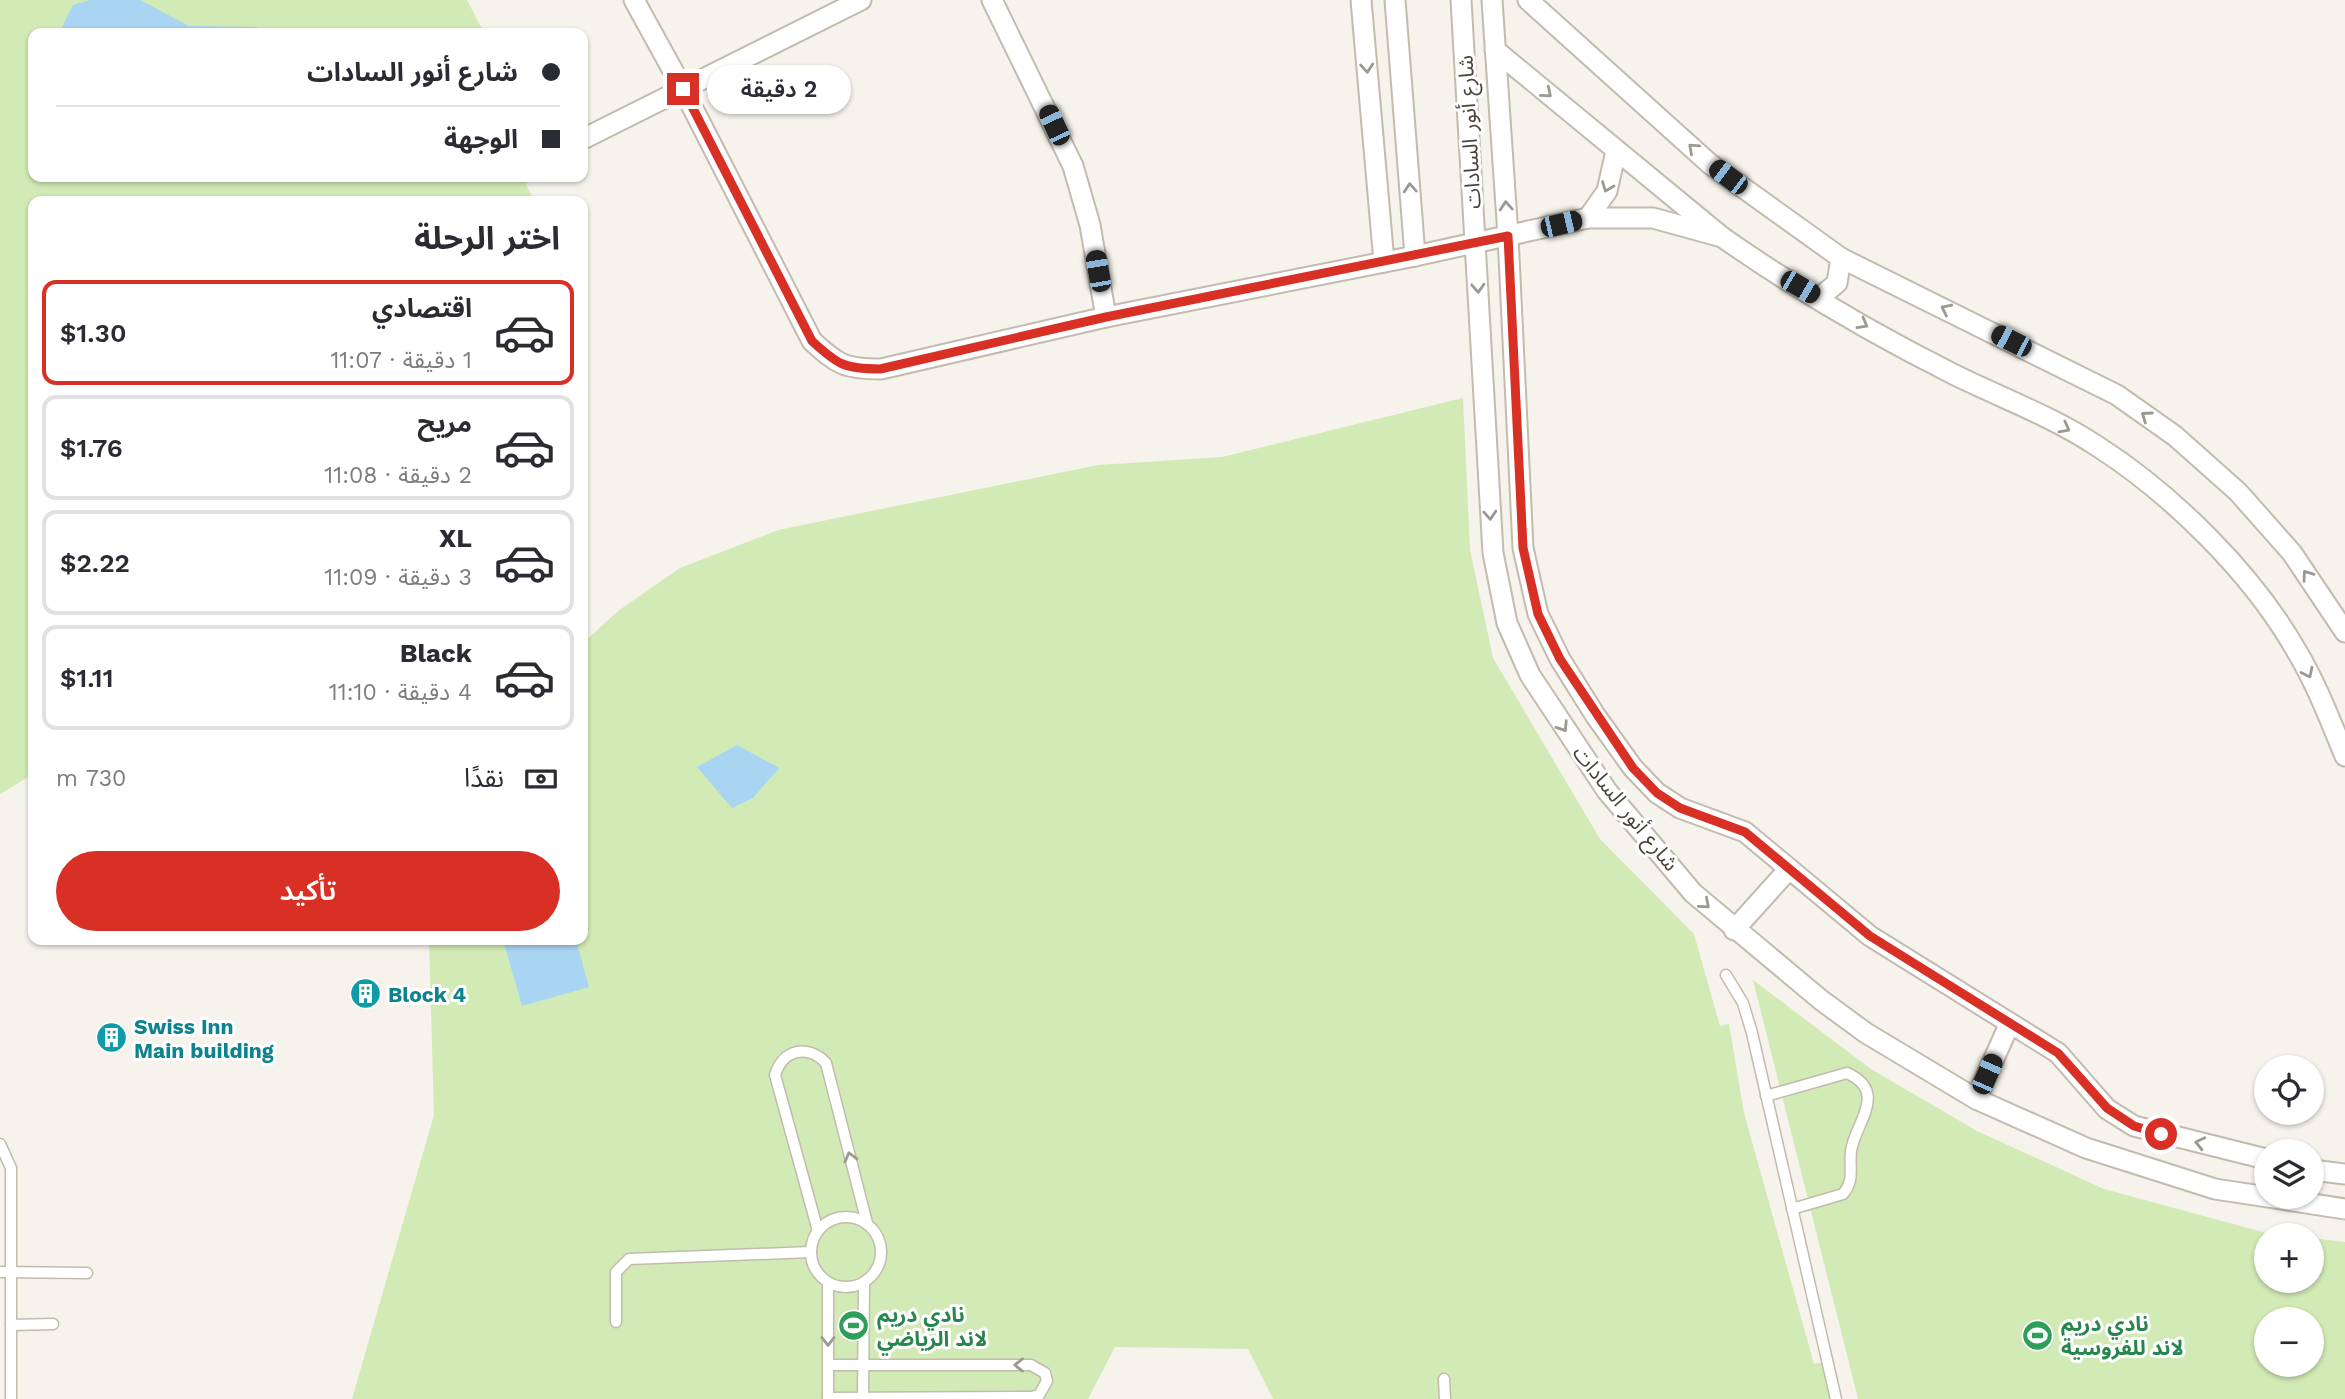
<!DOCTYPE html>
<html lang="ar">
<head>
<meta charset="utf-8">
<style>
  body { margin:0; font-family:"Work Sans","Noto Sans Arabic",sans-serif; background:#f7f7f7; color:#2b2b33; direction:rtl; height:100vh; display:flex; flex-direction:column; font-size:26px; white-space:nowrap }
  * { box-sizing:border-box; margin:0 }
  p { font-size:23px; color:#7c7c81 }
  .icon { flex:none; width:38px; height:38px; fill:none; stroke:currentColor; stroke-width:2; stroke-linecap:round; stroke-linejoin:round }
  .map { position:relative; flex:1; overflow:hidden; direction:ltr }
  .side { position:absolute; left:28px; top:196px; width:560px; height:749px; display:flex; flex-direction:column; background:#fff; border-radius:14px; box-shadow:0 2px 5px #0004; direction:rtl }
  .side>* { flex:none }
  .top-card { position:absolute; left:28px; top:28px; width:560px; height:154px; border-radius:14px; box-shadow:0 2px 5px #0004; direction:rtl; display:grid; align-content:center; height:154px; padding:0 28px; background:#fff }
  .fabs { position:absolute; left:2254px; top:1055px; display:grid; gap:14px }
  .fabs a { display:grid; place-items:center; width:70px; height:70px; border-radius:50%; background:#fff; box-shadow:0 2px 5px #0004; font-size:35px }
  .end { position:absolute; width:32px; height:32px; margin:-16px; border:9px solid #d93025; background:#fff; box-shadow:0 0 0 4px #fff }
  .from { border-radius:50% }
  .bubble { position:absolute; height:49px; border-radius:24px; background:#fff; box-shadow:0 2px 5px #0004; font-size:23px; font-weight:600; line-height:49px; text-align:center; direction:rtl }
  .car { position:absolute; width:21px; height:42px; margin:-21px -10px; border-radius:9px; box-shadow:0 0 5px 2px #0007; background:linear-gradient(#222 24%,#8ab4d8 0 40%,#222 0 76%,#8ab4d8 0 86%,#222 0) }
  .top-card b { display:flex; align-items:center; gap:24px; height:66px; font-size:26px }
  .top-card b+b { border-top:2px solid #e1e1e2 }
  .top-card i { width:18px; height:18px; background:#2b2b33 }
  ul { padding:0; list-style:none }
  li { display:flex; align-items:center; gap:21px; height:105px; margin:0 14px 10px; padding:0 14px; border:4px solid #e1e1e2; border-radius:14px }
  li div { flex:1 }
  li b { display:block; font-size:26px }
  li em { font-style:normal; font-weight:600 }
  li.active { border-color:#d93025 }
  li>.icon { width:63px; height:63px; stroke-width:1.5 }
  h2 { padding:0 28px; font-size:32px; line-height:84px }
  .pay { display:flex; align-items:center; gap:18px; height:77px; padding:0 28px; font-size:26px }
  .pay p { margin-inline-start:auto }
  .cta { display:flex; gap:14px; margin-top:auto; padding:14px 28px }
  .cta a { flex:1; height:80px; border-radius:42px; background:#d93025; color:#fff; font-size:28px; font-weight:600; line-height:80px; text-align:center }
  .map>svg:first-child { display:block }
  .green { fill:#d2eab5; fill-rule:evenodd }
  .water { fill:#a9d4f2 }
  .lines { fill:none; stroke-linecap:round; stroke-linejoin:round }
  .lane-casing { stroke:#c2bbae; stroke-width:13 }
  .street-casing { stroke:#c2bbae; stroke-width:23 }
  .lane { stroke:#fff; stroke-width:10 }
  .street { stroke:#fff; stroke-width:19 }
  .oneway { stroke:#9c9892 }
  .route { stroke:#d93025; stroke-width:9 }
  .labels { text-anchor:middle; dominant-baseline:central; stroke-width:6; stroke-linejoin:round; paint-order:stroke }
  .street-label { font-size:21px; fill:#4b4439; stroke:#fff }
  .culture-label { font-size:21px; font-weight:bold; fill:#0d838f; stroke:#fff; text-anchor:start }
  .leisure-label { font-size:21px; font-weight:bold; fill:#27864d; stroke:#fff; text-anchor:start }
</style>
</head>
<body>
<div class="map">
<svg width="2345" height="1399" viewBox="0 0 2345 1399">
  <rect width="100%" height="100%" fill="#f6f3ec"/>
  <g class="green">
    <path d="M0,0h467l17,33h-451v144h502l-9,7 8,17h-501v573l-33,20z"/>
    <path d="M1463,398l7,152 23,108 107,181 94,95 26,92 9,-2 15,89 70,251 16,-3 10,38h-567l-25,-50 -133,-2 -27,52h-736l82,-284 -5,-175h154v-297l35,-32 62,-43 98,-38 320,-65 124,-8z"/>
    <path d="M1753,980l118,89 106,62 127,58 166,45 18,1 -22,1v45h46v-43l33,4v157h-487zM2266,1320h46v45h-46z"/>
  </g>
  <g class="water">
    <path d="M90,0h50l49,26 68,1 5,6h-203l14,-28z"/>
    <path d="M737,745l42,23 -26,30 -21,10 -35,-41z"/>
    <path d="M503,940h73l13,47 -67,19z"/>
  </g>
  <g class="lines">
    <defs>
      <g id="lane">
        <path d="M1726,975l17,28 9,30 84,366"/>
        <path d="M1766,1096l81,-23c42,19 8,50 4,78 -2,17 4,29 -8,43l-51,15"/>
        <path d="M0,1144l11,24v231"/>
        <circle cx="846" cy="1252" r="35"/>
        <path d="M818,1231l-43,-156c8,-26 33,-31 51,-12l41,160"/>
        <path d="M0,1272l87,1"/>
        <path d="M828,1283v116"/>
        <path d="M616,1322v-50l13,-13 182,-7"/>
        <path d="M11,1325l42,-1"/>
        <path d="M1444,1379l1,20"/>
        <path d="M828,1398l203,-1 8,-2 8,-14 -2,-8 -14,-8h-202"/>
        <path d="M863,1399l1,-116"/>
      </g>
      <g id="street">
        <path d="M634,0l49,89 129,252c26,24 33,28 69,28l225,-52 309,-61 173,-38h65l69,19"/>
        <path d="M992,0l81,166 17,59 16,92"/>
        <path d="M1361,0l23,262"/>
        <path d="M1395,0l20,256"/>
        <path d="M1461,0l32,553 14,70 23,52 77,116 86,102 128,107 45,33 110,66 110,49 129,41 130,20"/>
        <path d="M1492,0l16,236 15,312 15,66 22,45 35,56 38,53 24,25 23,15 65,24 125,104 188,117 49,56 27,17 132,33"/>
        <path d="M1528,0l182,164 131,94 276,137 58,41 63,56 54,61 53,79"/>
        <path d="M1495,50l227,187c73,51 153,98 233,138 47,23 98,42 142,71 75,48 155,127 199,204 20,33 34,70 49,106"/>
        <path d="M583,139l278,-139"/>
        <path d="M1588,218l19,-27 9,-40"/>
        <path d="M1819,298l18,-15 4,-25"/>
        <path d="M1734,930l55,-61"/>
        <path d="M1976,1099l33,-74"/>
        <path d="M2312,1170l33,4"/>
      </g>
    </defs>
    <use href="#lane" class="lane-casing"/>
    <use href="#street" class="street-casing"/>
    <use href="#lane" class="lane"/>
    <use href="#street" class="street"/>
  </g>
  <defs><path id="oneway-chevron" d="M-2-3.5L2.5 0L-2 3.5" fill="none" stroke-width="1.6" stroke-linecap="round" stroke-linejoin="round" transform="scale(1.75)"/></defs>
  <g class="oneway">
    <use href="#oneway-chevron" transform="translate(1367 68) rotate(85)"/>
    <use href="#oneway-chevron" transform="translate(1547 93) rotate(40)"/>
    <use href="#oneway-chevron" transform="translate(1693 148) rotate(-138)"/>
    <use href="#oneway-chevron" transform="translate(1607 187) rotate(111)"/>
    <use href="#oneway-chevron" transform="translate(1410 188) rotate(-94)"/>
    <use href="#oneway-chevron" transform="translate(1506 206) rotate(-94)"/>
    <use href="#oneway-chevron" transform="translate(1478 288) rotate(87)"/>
    <use href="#oneway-chevron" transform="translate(1946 309) rotate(-154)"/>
    <use href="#oneway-chevron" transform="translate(1863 324) rotate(30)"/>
    <use href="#oneway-chevron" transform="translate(2146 416) rotate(-145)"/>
    <use href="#oneway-chevron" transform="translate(2065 428) rotate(28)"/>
    <use href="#oneway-chevron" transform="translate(1490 515) rotate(86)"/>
    <use href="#oneway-chevron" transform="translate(2307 575) rotate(-125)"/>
    <use href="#oneway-chevron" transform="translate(2308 673) rotate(64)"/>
    <use href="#oneway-chevron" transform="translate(1563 727) rotate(57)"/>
    <use href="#oneway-chevron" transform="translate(1705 904) rotate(41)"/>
    <use href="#oneway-chevron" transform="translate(2200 1143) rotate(-167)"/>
    <use href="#oneway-chevron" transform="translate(850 1157) rotate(-104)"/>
    <use href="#oneway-chevron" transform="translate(828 1341) rotate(90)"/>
    <use href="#oneway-chevron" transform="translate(1019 1365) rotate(-180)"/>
  </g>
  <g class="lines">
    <path class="route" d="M683,89l129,252c26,24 33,28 68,28l226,-52 402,-81 15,312 15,66 22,45 73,109 24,25 23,15 65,24 125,104 188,117 49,55 27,18 27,8"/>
  </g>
  <defs>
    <symbol id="building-disc" viewBox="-11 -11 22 22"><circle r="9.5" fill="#0f9aa8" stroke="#fff"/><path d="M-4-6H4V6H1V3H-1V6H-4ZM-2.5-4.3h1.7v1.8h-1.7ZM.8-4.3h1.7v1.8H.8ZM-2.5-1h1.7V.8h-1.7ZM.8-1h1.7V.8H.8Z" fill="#fff"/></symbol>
    <symbol id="stadium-disc" viewBox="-11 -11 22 22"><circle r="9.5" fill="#2e9e5b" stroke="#fff"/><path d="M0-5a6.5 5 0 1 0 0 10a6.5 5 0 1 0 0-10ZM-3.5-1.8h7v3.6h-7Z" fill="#fff"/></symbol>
  </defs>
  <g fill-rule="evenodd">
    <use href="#building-disc" x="348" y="976" width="35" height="35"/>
    <use href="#building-disc" x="94" y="1020" width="35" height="35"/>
    <use href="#stadium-disc" x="836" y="1308" width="35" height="35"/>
    <use href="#stadium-disc" x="2020" y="1318" width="35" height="35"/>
  </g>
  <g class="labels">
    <g class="street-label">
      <text transform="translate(1469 132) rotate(-93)">شارع أنور السادات</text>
      <text transform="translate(1626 808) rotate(51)">شارع أنور السادات</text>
    </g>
    <g class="culture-label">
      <text x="388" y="994">Block 4</text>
      <text x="134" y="1026">Swiss Inn<tspan x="134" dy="24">Main building</tspan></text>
    </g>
    <g class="leisure-label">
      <text x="877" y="1314">نادي دريم<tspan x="877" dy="24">لاند الرياضي</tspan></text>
      <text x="2061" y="1323">نادي دريم<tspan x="2061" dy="24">لاند للفروسية</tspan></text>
    </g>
  </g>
</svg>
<div class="fabs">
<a><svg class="icon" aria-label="locate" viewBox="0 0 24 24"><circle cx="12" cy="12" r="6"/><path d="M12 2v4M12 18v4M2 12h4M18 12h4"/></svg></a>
<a><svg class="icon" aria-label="layers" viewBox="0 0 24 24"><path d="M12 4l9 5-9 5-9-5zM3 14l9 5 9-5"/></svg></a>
<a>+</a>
<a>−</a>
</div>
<i class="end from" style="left:2161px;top:1134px"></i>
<i class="end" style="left:683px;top:89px"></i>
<div class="bubble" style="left:707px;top:65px;width:144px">2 دقيقة</div>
<i class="car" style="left:1054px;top:125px;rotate:335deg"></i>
<i class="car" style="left:1728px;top:177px;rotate:307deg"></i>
<i class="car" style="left:1561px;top:224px;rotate:77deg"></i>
<i class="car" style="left:1098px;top:271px;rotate:350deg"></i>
<i class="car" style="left:1800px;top:287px;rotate:120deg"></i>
<i class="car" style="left:2011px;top:341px;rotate:297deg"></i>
<i class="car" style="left:1987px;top:1074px;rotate:24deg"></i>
<div class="top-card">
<b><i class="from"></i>شارع أنور السادات</b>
<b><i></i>الوجهة</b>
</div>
<section class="side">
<h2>اختر الرحلة</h2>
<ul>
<li class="active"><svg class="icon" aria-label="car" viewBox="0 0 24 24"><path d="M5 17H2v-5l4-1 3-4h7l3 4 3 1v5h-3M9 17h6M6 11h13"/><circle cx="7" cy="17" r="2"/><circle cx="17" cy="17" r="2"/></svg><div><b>اقتصادي</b><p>1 دقيقة · 11:07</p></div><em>$1.30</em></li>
<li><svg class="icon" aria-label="car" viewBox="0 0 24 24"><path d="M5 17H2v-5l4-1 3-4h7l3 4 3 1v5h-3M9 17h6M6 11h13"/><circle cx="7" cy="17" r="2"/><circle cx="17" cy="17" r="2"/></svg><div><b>مريح</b><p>2 دقيقة · 11:08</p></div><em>$1.76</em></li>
<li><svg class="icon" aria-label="car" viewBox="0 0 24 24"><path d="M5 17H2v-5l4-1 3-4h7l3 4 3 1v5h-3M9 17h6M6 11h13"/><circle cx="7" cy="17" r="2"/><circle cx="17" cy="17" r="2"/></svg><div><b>XL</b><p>3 دقيقة · 11:09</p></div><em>$2.22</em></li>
<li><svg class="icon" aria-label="car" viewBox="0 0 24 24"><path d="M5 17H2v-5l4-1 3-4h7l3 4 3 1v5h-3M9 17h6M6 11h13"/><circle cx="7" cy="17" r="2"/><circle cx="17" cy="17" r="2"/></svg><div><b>Black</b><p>4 دقيقة · 11:10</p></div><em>$1.11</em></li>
</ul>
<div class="pay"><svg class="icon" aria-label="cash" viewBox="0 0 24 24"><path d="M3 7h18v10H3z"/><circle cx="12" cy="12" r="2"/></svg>نقدًا<p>730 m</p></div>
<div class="cta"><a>تأكيد</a></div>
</section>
</div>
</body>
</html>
